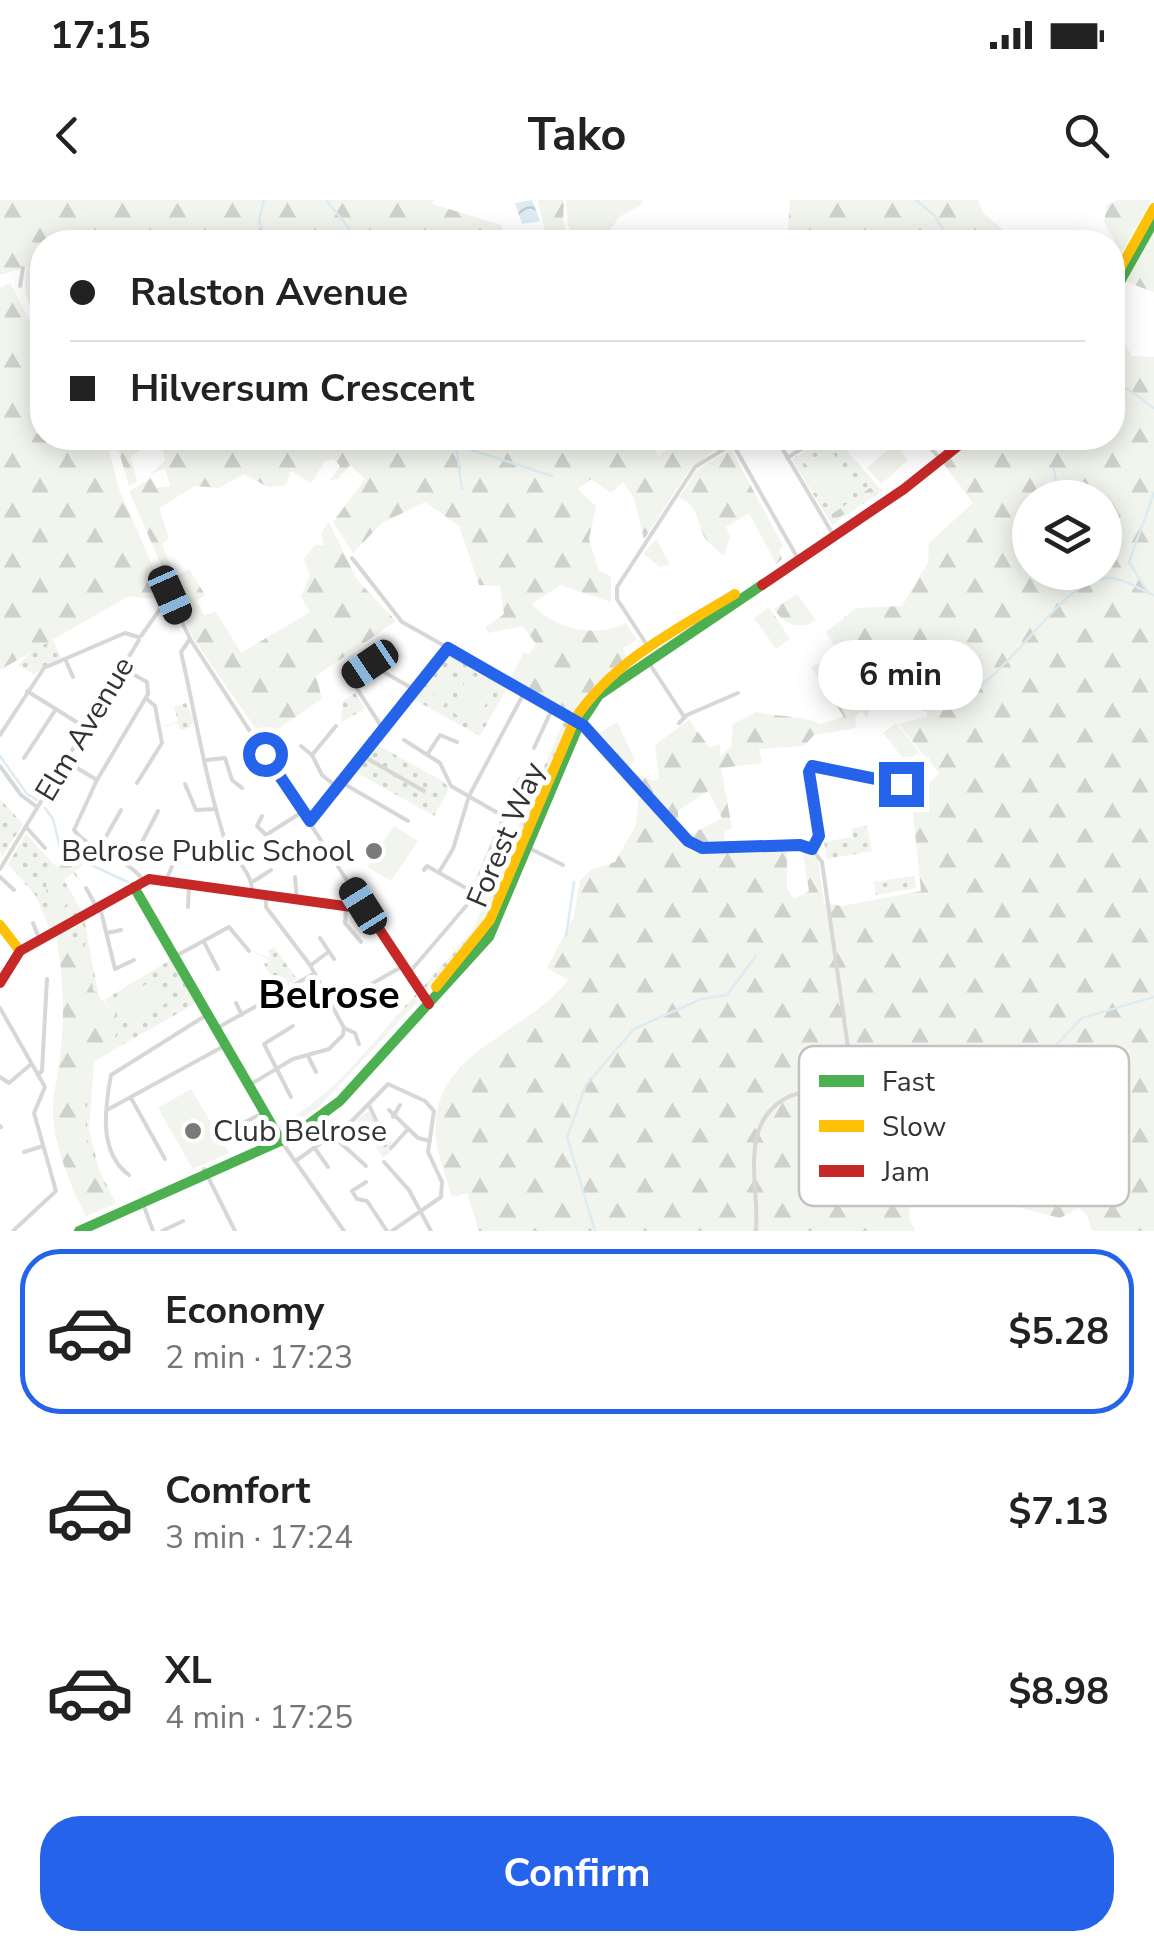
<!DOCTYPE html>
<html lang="en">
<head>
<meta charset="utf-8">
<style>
  body { margin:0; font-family:"Nunito Sans",sans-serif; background:#f6f6f6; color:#222; height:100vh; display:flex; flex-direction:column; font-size:38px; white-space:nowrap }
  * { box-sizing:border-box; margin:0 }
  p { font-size:32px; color:#767676 }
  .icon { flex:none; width:55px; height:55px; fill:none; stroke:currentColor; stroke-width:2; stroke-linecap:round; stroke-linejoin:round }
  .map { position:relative; height:1031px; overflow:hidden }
  .side { display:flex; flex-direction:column; background:#fff; flex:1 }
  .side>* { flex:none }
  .guide { position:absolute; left:30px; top:30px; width:1095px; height:220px; border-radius:40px; box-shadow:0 5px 25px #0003; display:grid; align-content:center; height:220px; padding:0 40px; background:#fff }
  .fabs { position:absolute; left:1012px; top:280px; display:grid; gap:20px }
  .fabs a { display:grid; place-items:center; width:110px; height:110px; border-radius:50%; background:#fff; box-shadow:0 5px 25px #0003; font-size:50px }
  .end { position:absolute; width:45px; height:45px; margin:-22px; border:12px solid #2563eb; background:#fff; box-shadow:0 0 0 5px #fff }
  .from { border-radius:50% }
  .bubble { position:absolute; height:70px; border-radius:35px; background:#fff; box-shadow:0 5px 25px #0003; font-size:32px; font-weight:700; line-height:70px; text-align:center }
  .car { position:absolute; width:30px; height:60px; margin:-30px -15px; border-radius:12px; box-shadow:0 0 8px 2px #0007; background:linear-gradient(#222 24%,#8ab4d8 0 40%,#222 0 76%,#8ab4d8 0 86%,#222 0) }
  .guide b { display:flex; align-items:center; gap:35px; height:95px; font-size:38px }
  .guide b+b { border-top:2px solid #e0e0e0 }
  .guide i { width:25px; height:25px; background:#222 }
  ul { padding:18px 0 0; list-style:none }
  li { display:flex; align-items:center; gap:30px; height:165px; margin:0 20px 15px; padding:0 20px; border:5px solid transparent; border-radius:40px }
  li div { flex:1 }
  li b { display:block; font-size:38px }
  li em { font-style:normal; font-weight:700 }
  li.on { border-color:#2563eb }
  li>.icon { width:90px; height:90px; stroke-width:1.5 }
  .primary-button { display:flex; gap:20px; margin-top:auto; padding:20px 40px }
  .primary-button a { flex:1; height:115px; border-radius:40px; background:#2563eb; color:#fff; font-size:40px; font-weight:700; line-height:115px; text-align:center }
  .status { display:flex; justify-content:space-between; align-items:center; height:70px; padding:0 50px; background:#fff; direction:ltr }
  .status svg { height:28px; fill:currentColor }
  header { display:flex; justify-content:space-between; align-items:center; height:130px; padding:0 40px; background:#fff; font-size:45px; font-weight:700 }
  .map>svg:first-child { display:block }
  .green { fill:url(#green-dots) }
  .forest { fill:url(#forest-firs); fill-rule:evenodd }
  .pitch { fill:#f1f5ed }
  .water { fill:url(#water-waves) }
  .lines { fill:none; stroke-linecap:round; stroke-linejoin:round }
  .stream { stroke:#ddebf3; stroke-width:2.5 }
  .street { stroke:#d7d7d7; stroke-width:4 }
  .fast { stroke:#4caf50; stroke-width:10 }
  .slow { stroke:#ffc107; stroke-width:10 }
  .jam { stroke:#c62828; stroke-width:10 }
  .route { stroke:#2563eb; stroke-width:12 }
  .poi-dot { fill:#7a7a7a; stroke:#fff; stroke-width:4 }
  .labels { text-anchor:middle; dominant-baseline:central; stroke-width:10; stroke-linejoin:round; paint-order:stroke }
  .street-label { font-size:30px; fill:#333; stroke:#fff }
  .poi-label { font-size:30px; fill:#333; stroke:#fff; text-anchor:end }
  .district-label { font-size:40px; font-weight:bold; fill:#000; stroke:#fff }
  .key { fill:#fff; stroke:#c2c2c2; stroke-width:2.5 }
  .key-label { font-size:28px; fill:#333 }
</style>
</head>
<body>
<div class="status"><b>17:15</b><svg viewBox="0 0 49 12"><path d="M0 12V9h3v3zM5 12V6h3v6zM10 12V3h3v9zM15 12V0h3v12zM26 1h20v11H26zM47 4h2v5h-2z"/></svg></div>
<header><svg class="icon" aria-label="back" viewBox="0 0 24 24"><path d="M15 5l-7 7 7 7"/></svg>Tako<svg class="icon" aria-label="search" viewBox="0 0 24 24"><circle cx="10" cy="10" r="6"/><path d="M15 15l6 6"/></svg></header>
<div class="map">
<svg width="1154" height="1031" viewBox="0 0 1154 1031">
  <defs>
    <pattern id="green-dots" width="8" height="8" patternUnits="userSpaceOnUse" patternTransform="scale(2.5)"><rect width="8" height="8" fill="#f1f5ed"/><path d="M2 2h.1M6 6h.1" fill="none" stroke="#cfd2cc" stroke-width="1.8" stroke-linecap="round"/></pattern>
    <pattern id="forest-firs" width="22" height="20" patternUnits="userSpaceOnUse" patternTransform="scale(2.5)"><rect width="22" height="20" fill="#f1f5ed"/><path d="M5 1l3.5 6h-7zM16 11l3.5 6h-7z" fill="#cfd2cc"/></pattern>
    <pattern id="water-waves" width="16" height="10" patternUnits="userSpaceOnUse" patternTransform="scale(2.5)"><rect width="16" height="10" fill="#ddebf3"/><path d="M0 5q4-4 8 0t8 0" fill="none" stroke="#becad1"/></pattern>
  </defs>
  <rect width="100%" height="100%" fill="#fff"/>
  <g class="green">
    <path d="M827,238h9l46,53 -50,34 -40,-66z"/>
    <path d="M50,434l11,24 -28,16 -15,-9z"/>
    <path d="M450,454l58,32 -28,50 -67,-37z"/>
    <path d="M355,493l10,16 -24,13 2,-21z"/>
    <path d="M186,503l8,17 -5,8 -9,2 -2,-7 -15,4 15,-6 -4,-14z"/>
    <path d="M565,519l4,3 -87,205 -57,64 -3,-3 50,-57z"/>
    <path d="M376,544l68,38 5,7 -15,27 -80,-45z"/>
    <path d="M0,599l23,25 -21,33 -2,-6z"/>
    <path d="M867,626l5,25 -45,8 -3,-17 27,-5 3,8 -2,-17z"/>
    <path d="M26,634l31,34 11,-8 15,4 -8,8 7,11 -9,-10 -9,7 18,32 -32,18 -14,-34 -28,-32z"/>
    <path d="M914,676l2,12 -40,7 -2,-13z"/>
    <path d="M84,718l15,80 17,17 -12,-15 66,-40 26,43 -102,58 -5,68 10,41 17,33 -30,13c-18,-35 -39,-86 -31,-127 10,-53 11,-100 1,-154z"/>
    <path d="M274,747l23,32 -18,11 -15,-26 6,-4 -16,-7 17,5 -3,-7z"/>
    <path d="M416,794l2,7 -100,107 -40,23 -3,-4c58,-28 99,-87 141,-133z"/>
    <path d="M371,909l13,27 7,3 1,12 -9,7 -26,-38z"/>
  </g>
  <g class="forest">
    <path d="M0,0h434l-2,4 70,21 1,17h-461v77c-18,-15 -19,-30 -15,-52l-27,8z"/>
    <path d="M538,0h26l-1,21 7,21h-23z"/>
    <path d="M790,0h188l5,13 35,29h-231z"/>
    <path d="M1117,0h34l-38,69 6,-20 -15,-27 3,-17z"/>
    <path d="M1154,30v62l-28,-10z"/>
    <path d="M10,83l20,38 12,10v107h64l13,51 45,103 -12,7 -23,-3 -129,74v-382z"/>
    <path d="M1112,123l20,33 22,1v874h-62l-5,-16 -8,-7 -19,10 -55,-14 -1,-17c-18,-10 -34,-5 -52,-14l-42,20 -1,25 6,13h-436l-12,-38 -15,4c-5,-17 -12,-35 -15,-52 -15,-93 87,-107 131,-165l-21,-12 27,-52 6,-36 11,-10 24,-8 21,-37 3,-31 54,59 94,-4v40l7,10 15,-8 -7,-42 16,9 6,45 18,3 79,-15 -10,-97 -12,-19 11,-7 18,16 11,-11 -41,-49 29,-7 -2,-17 -52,2 -6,15 -6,-5 -6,5 1,11 -42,7 -10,11 -45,3 3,14 -41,5 11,60 -7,4 -1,13 -28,-3 -6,-7 32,-17 -14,-27 -30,20v12l-46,-51 22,9 5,-3 -4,-33 34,-25 21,28 10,-4v13l11,-10 2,-23 23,-12c22,5 45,3 65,12l23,-7 -33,-50 20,-9 3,-12 -8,-14 30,-24 46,-2 26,-44 1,-19 44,-40 -30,-40 31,-25h138zM1030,298h75v74h-75z"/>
    <path d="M115,238h41l-25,19 6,24 -8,5z"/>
    <path d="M161,238h461l15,10 18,1 3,7 25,-18h35l6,5 -34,26 -46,70 -10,-41 -11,-16 -12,11 -20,-14 -13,10 18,17 -7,33 10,32 12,5v26l-51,-17 -28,19c21,25 65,35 94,19l11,17 -14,8 5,12 -31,22 -23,32 -62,-35 24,-35 -13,-18 -35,7 -2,-6 18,-13 -4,-28 -21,-1 -20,-59 -34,-24 -43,21 -29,30 -20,-31 32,-43 -15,-14 -12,14 -8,1 10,-14 -6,-7 -9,2 -14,22 -20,-12 -5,14 -18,2 -24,-13 -25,14 -24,-2 -36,22 10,30 -7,6 13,33 14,-8 16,26 -9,6 8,14 12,-3 25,41 69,-41 -9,-16 9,-21 -6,-16 11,-14h9l-3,-12 8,-11 29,59 38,40 -80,55 6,23 -59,40 -70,-101 -64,-147 22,-13 6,10 13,-2 -5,-18 -16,7 16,-14z"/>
    <path d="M731,249l52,97 -4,5 3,8 -6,5 -27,-51 -23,14 4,9 -6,20c-5,-5 -15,-12 -19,-18 -9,-16 -6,-33 -26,-40l18,-28z"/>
    <path d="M870,288l12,3 -51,31 1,-8z"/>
    <path d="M797,394l19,26c-15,11 -32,5 -42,-11z"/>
    <path d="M769,407l21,32 -14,10 -22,-31z"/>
    <path d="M617,522l18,38 -6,7 -30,-34z"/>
    <path d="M68,660l9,2 -19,16 2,18 8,7 -10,10 3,11 -6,3 -9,-37 1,-23 6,-4 5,5z"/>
    <path d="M56,735l26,16 5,-10 6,49 23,25 2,15 -11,24 -13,7c-17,55 -9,96 22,142l-30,13c-18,-35 -39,-86 -31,-127 10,-53 11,-100 1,-154z"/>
  </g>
  <g class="pitch">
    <path d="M566,0h77l-3,6 -21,11 -17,25h-26l-8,-17z"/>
    <path d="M894,244l14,16 -27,24 -14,-16z"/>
    <path d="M830,248l27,42 -25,15 -27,-42z"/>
    <path d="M656,339l14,25 -10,3 -17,-13z"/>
    <path d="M524,452l15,8 -14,26 -14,-9z"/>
    <path d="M446,473l13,7 -18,30 -12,-7 7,-13 -5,-3 8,-2z"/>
    <path d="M470,474l25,14 -21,37 -25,-15z"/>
    <path d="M896,523l23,29 -13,10 -23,-29z"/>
    <path d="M394,626l24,15 -27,40 -24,-14z"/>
    <path d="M154,779l15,22 -39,27 -16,-23z"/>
    <path d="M191,889l38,64 -36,16 -35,-61z"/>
  </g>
  <path class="water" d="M532,0l8,21 -18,3 -7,-21z"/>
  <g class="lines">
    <g class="stream">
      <path d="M264,0l-5,20 7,22"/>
      <path d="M326,0l34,42"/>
      <path d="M916,0l19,16 15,26"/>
      <path d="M1112,184l17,6 25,18"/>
      <path d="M455,238l7,51"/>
      <path d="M456,245l96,31"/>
      <path d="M1054,269l5,29"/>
      <path d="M1080,372l6,13"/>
      <path d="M1148,392l-19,-30 25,-69"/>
      <path d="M923,510c86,-8 128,-134 188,-132 15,1 29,12 43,17"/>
      <path d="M0,556l27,38 10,6"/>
      <path d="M45,608l8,11 9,37 14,2 52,24"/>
      <path d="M566,737l8,-55"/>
      <path d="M967,909l50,-23 65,-68 72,-21"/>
      <path d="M595,1031l-28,-94 19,-52 48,-56 67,-30 26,-4 29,-39"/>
    </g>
    <g class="street">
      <path d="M20,86l3,-18"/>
      <path d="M776,238l55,93"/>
      <path d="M921,238l16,17"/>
      <path d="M734,246l1,-7h-6l-2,5 7,2 63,111"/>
      <path d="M787,258l32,-20"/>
      <path d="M352,358l50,64 173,97"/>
      <path d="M141,436l29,-41 20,44 173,266"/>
      <path d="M190,439l-9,13c14,61 24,125 43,185 7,20 29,34 28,55"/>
      <path d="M647,445l-30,-46v-12l78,-120 34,-21"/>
      <path d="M65,459l8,18"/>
      <path d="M372,463l14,-10 8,4"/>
      <path d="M649,463l34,52"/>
      <path d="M122,468l25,14 1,12 -51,86 -23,50c19,24 52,26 70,51"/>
      <path d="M27,491l59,37"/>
      <path d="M687,515l51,-22"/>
      <path d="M679,523l8,-8 -4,3"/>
      <path d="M582,524l113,122 105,-1 12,4 10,13 29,207 -11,16c-17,6 -38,4 -54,13 -49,27 -26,90 -30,133"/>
      <path d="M336,526l-24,29 10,20 15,12"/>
      <path d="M383,529l-33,-51 20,-14 45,26"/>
      <path d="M0,535l44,-67 81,-35 13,4"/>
      <path d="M404,540l36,23 11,23 52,30"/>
      <path d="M301,546l11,9"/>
      <path d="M534,548l19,-41"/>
      <path d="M427,555l13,-20 17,7"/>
      <path d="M363,556l61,35"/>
      <path d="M24,558l32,-49"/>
      <path d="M207,560l18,-2 7,22 10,8"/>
      <path d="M67,562l30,18"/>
      <path d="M0,566l21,29 16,12"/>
      <path d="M341,582l67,39"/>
      <path d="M137,583l25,-40 -7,-37 -8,-7"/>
      <path d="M185,584l11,26 20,-1"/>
      <path d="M262,616l-5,10 9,9 36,-23"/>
      <path d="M311,620l138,-172"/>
      <path d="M26,627l19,21"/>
      <path d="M99,649l22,-39"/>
      <path d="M531,649l32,16"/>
      <path d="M812,649l7,-13 -10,-69 92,17"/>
      <path d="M123,658l19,-16 16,-31"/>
      <path d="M0,669l139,-229"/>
      <path d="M424,670l3,-4 46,26"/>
      <path d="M439,672l14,-23 16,-53 56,-105"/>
      <path d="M0,677l14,13"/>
      <path d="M295,677l2,23"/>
      <path d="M167,678l14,-32"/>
      <path d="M254,681l17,-11"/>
      <path d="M86,688l10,18"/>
      <path d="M100,707l15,62 19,-9"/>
      <path d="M188,707l1,-20"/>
      <path d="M346,708l-1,15 16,19"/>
      <path d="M33,723l6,15"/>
      <path d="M107,733l14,-3"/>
      <path d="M320,738l14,21"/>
      <path d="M204,742l14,27"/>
      <path d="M174,757l55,-30 20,24"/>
      <path d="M311,765l16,-12"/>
      <path d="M408,774l59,-69 53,-126"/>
      <path d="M368,785l13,21"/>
      <path d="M262,788l6,12"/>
      <path d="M236,803l6,12"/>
      <path d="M331,807l72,-41"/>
      <path d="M0,808l45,79 -11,26 22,78 -43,40"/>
      <path d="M219,827l96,-54"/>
      <path d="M344,828l11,5 4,11"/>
      <path d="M308,856l8,16"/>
      <path d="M38,875l4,-4 5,-92"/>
      <path d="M0,877l9,6 21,-18"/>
      <path d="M251,884l42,-25 36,-10 14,-14 1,-7 -34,-63 -44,-58v-11"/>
      <path d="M291,897l-27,-53 29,-18"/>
      <path d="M131,898l34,61"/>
      <path d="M369,905l14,30"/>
      <path d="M107,910l117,-64"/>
      <path d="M389,910l29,28 12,3"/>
      <path d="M393,917l7,-12"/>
      <path d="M0,926l1,1"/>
      <path d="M233,928l30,-15"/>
      <path d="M333,936l33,30"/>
      <path d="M281,941l63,90"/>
      <path d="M391,948l17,-19"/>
      <path d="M316,950l12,17"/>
      <path d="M24,952l19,-6"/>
      <path d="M297,960l56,-40 35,-36 37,17 9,10 -6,41 14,30 -1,15 -49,34"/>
      <path d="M384,962l25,28 22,41"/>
      <path d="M204,969l31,62"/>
      <path d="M129,975c-31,-23 -24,-67 -18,-100l94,-59"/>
      <path d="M366,982l-14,9 5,8 10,2 20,30"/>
      <path d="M145,1009l8,22"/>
      <path d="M162,1031l21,-10"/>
    </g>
    <g class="fast">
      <path d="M1112,96l42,-75"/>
      <path d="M134,687l147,254"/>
      <path d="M79,1031l215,-96 46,-34 149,-164 89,-210 21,-32 163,-110"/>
    </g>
    <g class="slow">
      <path d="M1112,83l42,-75"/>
      <path d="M0,725l20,26"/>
      <path d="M436,787l54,-67 85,-201c39,-59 101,-89 160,-125"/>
    </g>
    <g class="jam">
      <path d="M762,385l142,-96 64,-51"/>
      <path d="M0,783l20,-32 129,-72 217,30 63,95"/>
    </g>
  </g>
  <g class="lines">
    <path class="route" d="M265,554l45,67 138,-173 136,78 104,115 14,7 98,-3 12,4 7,-13 -10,-64 3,-6 89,18"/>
  </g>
  <g class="poi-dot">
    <circle cx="374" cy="651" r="10"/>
    <circle cx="193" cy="931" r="10"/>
  </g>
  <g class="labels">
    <g class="street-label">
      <text transform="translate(85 529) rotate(-59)">Elm Avenue</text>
      <text transform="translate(506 635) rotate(-67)">Forest Way</text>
    </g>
    <g class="poi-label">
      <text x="354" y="651">Belrose Public School</text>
      <text x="213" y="931" text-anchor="start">Club Belrose</text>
    </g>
    <g class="district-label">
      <text x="329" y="795">Belrose</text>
    </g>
  </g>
  <rect x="799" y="846" width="330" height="160" rx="15" class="key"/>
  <rect x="819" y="875" width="45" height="12" fill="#4caf50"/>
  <rect x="819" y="920" width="45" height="12" fill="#ffc107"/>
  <rect x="819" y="965" width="45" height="12" fill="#c62828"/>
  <g class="key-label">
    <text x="882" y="891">Fast</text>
    <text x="882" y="936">Slow</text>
    <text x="882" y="981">Jam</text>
  </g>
</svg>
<div class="fabs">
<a><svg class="icon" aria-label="layers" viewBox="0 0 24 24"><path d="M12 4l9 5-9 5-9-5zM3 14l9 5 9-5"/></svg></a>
</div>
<i class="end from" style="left:265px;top:554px"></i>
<i class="end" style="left:901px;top:584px"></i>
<div class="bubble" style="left:818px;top:440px;width:165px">6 min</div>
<i class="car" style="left:170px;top:395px;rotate:156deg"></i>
<i class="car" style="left:370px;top:464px;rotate:236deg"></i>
<i class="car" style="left:363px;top:706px;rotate:328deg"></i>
<div class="guide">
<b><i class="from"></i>Ralston Avenue</b>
<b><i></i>Hilversum Crescent</b>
</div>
</div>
<section class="side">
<ul>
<li class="on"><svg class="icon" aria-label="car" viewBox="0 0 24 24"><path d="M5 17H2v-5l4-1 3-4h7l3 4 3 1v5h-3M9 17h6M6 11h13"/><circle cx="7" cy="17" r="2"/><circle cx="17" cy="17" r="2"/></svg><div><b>Economy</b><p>2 min · 17:23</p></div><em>$5.28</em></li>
<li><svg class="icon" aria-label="car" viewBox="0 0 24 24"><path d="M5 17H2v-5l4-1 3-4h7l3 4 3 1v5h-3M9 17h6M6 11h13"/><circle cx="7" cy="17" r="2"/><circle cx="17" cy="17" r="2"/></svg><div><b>Comfort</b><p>3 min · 17:24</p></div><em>$7.13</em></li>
<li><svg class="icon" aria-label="car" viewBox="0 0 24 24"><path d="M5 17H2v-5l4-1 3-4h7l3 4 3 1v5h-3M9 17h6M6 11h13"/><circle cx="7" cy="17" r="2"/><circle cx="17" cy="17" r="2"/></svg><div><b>XL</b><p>4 min · 17:25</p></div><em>$8.98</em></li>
</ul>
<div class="primary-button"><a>Confirm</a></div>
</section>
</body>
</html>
